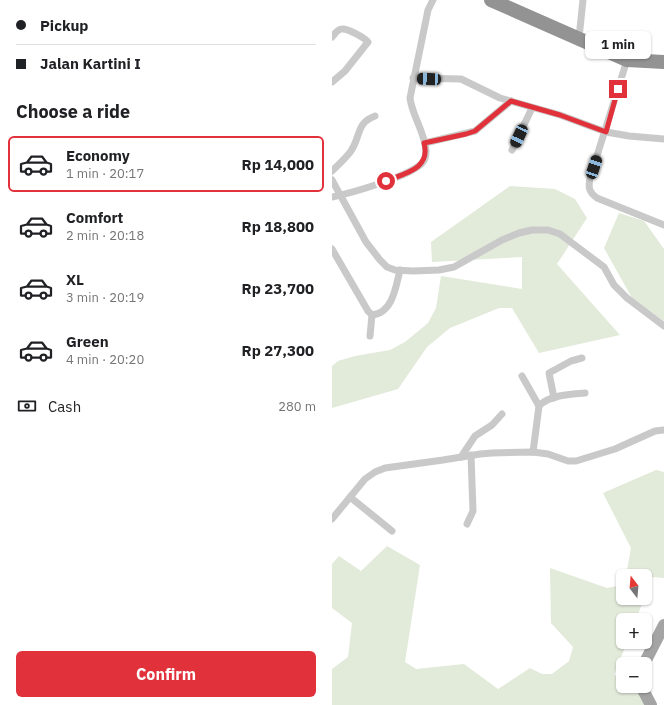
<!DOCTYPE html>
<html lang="en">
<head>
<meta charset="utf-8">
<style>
  body { margin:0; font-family:"IBM Plex Sans",sans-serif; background:#f2f2f2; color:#202124; height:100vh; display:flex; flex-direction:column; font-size:15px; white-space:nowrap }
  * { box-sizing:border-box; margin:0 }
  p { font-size:13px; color:#757577 }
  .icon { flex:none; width:22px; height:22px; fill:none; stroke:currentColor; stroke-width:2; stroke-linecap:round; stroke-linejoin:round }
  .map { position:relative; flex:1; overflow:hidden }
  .panel { display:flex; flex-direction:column; background:#fff; width:332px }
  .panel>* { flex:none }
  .banner { display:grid; align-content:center; height:88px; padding:0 16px; background:#fff }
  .needle { width:26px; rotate:344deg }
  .fabs { position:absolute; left:284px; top:569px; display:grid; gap:8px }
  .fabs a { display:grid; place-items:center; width:36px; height:36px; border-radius:6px; background:#fff; box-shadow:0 1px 3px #0004; font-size:20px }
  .end { position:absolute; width:18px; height:18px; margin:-9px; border:5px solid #e1313a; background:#fff; box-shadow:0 0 0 2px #fff }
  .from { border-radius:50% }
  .bubble { position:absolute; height:28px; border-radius:6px; background:#fff; box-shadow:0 1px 3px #0004; font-size:13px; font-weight:800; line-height:28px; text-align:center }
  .car { position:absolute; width:12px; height:24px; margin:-12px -6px; border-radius:5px; box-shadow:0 0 3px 1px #0007; background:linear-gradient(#222 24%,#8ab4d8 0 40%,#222 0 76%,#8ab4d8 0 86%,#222 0) }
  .banner b { display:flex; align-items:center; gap:14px; height:38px; font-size:15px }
  .banner b+b { border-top:1px solid #e0e0e0 }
  .banner i { width:10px; height:10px; background:#202124 }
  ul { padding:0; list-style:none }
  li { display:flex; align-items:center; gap:12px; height:56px; margin:0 8px 6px; padding:0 8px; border:2px solid transparent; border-radius:6px }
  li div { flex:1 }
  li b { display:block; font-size:15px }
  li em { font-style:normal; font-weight:800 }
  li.on { border-color:#e1313a }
  li>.icon { width:36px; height:36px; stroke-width:1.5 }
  h2 { padding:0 16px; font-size:18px; line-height:48px }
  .pay { display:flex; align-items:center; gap:10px; height:44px; padding:0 16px; font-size:15px }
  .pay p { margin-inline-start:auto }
  .primary-button { display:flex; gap:8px; margin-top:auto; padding:8px 16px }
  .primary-button a { flex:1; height:46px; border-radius:6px; background:#e1313a; color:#fff; font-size:16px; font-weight:800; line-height:46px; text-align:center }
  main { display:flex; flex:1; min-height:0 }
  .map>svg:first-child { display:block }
  .green { fill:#e2eada }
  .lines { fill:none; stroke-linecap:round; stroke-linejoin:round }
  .street { stroke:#c9c9c9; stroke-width:7 }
  .primary { stroke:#a4a4a4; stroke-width:12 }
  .highway { stroke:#939393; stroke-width:14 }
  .route { stroke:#e1313a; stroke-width:5 }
</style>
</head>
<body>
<main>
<section class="panel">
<div class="banner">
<b><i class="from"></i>Pickup</b>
<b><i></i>Jalan Kartini I</b>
</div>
<h2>Choose a ride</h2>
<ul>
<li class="on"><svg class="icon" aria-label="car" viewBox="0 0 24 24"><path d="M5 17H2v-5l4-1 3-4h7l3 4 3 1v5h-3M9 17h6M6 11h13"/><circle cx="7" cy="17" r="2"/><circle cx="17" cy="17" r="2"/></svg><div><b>Economy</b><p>1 min · 20:17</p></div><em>Rp 14,000</em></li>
<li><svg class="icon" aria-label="car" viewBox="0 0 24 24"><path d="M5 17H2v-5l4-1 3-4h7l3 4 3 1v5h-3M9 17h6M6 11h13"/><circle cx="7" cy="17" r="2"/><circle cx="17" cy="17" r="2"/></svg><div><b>Comfort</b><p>2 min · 20:18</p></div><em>Rp 18,800</em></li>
<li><svg class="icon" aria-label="car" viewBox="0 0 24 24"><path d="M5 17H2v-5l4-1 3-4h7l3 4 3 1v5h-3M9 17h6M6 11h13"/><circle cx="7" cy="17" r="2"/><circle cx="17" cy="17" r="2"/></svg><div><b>XL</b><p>3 min · 20:19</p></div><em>Rp 23,700</em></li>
<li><svg class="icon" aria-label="car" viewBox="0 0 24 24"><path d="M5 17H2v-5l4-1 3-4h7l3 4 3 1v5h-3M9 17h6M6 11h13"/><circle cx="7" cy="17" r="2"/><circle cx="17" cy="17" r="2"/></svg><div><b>Green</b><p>4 min · 20:20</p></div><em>Rp 27,300</em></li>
</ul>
<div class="pay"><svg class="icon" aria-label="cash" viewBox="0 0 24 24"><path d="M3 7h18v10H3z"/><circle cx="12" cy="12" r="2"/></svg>Cash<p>280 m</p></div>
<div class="primary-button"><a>Confirm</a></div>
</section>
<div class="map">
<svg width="332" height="705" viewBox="0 0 332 705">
  <rect width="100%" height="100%" fill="#fff"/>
  <g class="green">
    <path d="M178,186l45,3 20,10 12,19 -30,46 63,71 -81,18 -27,-45h-13l-49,20 -23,19 -29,42 -66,19v-42l6,-5 17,-5 35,-6 15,-8 23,-19 8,-15 5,-32 81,13v-32l-90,5 -1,-20z"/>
    <path d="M287,213l25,8 20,28v72l-32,-23 -28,-50z"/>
    <path d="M324,470l8,2v106l-12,-1 -7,19v-20h-19l5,-28 -28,-55z"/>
    <path d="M55,546l33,19 -15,97 11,7 48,-5 34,25 32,-21 12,6h10l17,-13 4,-14 -22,-24 -1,-55 57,20 16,-3v13h21l-8,22h-13v22h4l-13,33 9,4v7h18l10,19h-319v-36l16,-12 4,-34 -20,-15v-44l7,-8 22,15z"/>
  </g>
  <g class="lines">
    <g class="street">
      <path d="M0,37c3,-3 5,-8 10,-8 5,-1 23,9 26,13l-23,29 -13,11"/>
      <path d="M247,38l4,-38"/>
      <path d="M295,60l-37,118c-2,10 -1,14 7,20l67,27"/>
      <path d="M81,78l48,1 39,19 60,17 46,17 23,4 35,3"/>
      <path d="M93,143l50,-12 36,-30"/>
      <path d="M180,150l20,-42"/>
      <path d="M0,171c6,-6 14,-13 19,-20 10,-15 5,-28 24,-35"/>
      <path d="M0,180l34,62 14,18 7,7 8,3 18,1 26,-1 15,-3 48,-27 17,-7 13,-3h16l12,4 44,33 10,18 13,13 37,28"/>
      <path d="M0,197c19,-4 80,-21 91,-35 3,-3 3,-7 3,-11 -1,-19 -14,-35 -16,-53l18,-88 5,-10"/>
      <path d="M0,249l36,62 4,4c21,-2 24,-29 28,-45"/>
      <path d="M38,336l2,-21"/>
      <path d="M190,376l17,30"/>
      <path d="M222,398l-5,-25 22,-12 11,-3"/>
      <path d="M201,452l6,-46c10,-11 32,-12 46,-13"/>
      <path d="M129,457l14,-21 17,-11 10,-11"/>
      <path d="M18,497l42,34"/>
      <path d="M0,519l33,-40 10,-7 10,-4 58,-8 37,-6 12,-1 41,-1 15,2 20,7h8l39,-12 40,-18 9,-1"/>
      <path d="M135,524l6,-13 -2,-56"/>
    </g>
    <g class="primary">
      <path d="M312,664l20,-39"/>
      <path d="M309,686l10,19"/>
    </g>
    <path class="highway" d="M159,0l136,60 37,2"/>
  </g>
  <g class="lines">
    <path class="route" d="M54,181c19,-8 45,-12 38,-38l42,-9 9,-3 36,-30 49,14 46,17 12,-43"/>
  </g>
</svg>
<div class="fabs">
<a><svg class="needle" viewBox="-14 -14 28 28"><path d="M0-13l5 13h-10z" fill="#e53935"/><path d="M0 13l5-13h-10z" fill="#757577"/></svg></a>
<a>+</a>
<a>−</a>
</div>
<i class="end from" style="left:54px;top:181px"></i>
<i class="end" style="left:286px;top:89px"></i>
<div class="bubble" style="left:253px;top:31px;width:66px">1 min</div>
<i class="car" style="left:97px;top:79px;rotate:272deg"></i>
<i class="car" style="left:187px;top:136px;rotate:205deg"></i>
<i class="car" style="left:262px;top:167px;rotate:18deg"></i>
</div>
</main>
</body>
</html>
